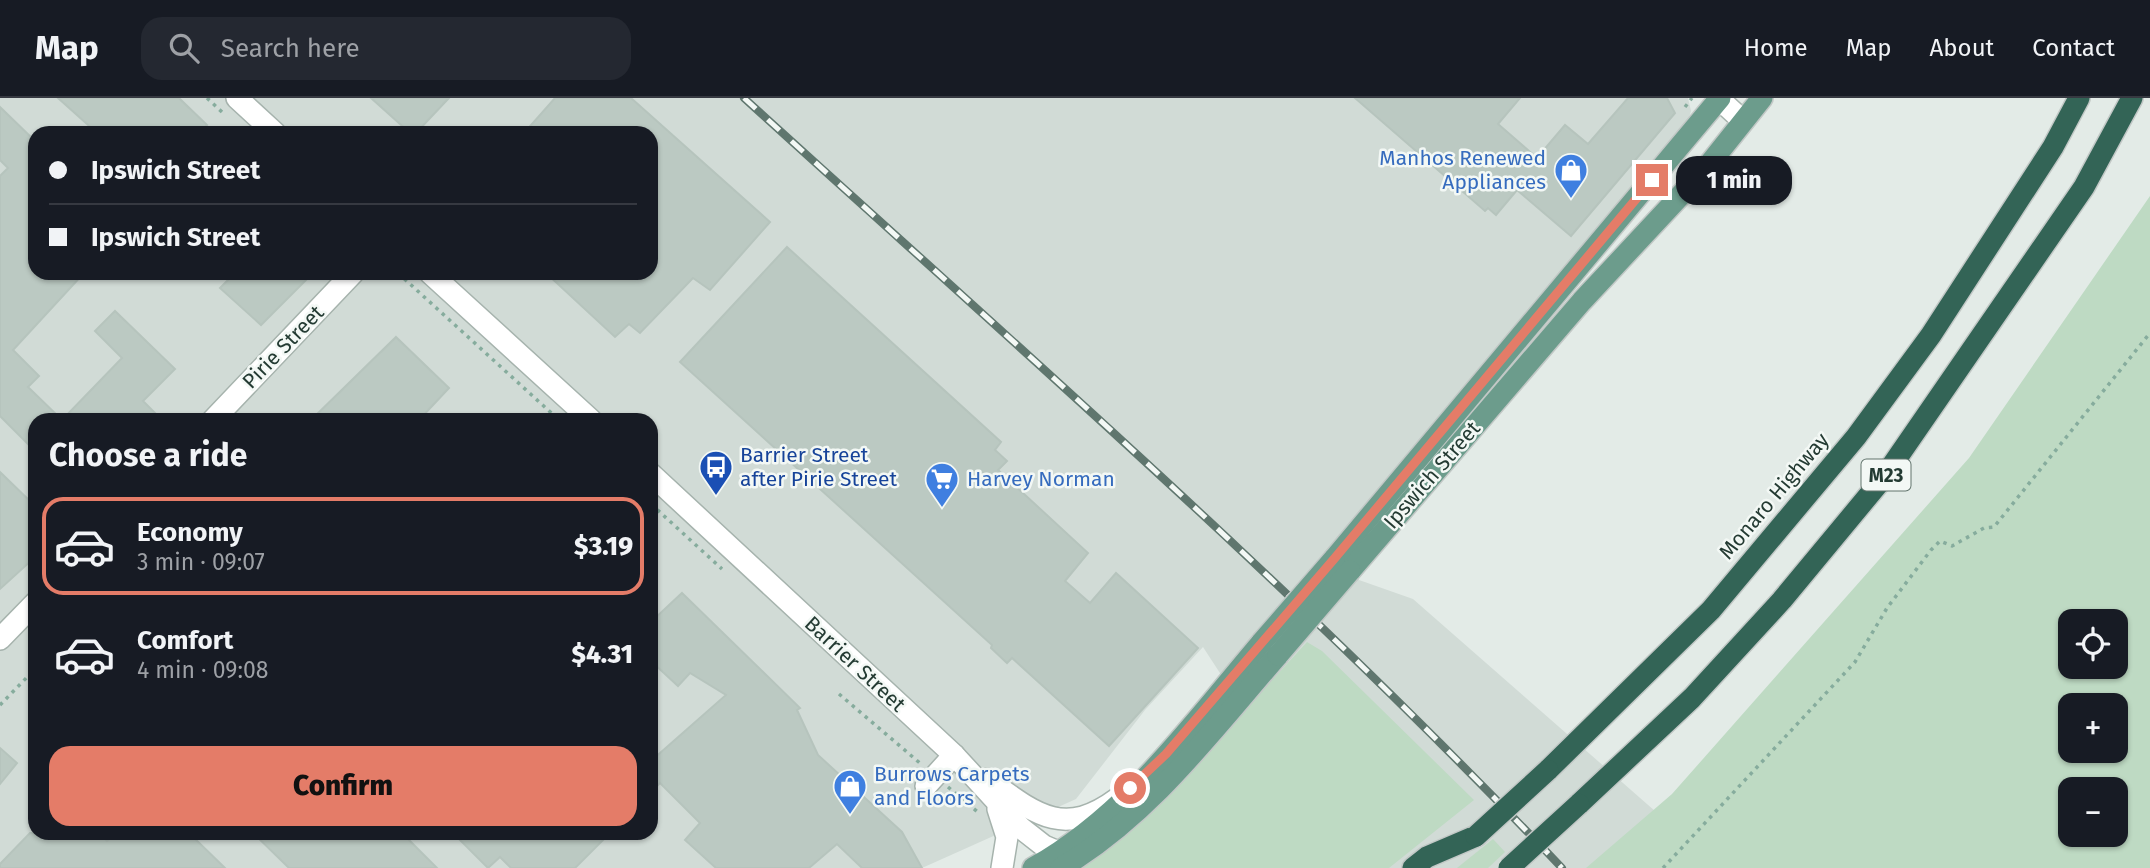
<!DOCTYPE html>
<html lang="en">
<head>
<meta charset="utf-8">
<style>
  body { margin:0; font-family:"Fira Sans",sans-serif; background:#242831; color:#f1f3f6; height:100vh; display:flex; flex-direction:column; font-size:26px; white-space:nowrap }
  * { box-sizing:border-box; margin:0 }
  p { font-size:23px; color:#9ea1a6 }
  .icon { flex:none; width:38px; height:38px; fill:none; stroke:currentColor; stroke-width:2; stroke-linecap:round; stroke-linejoin:round }
  .map { position:relative; flex:1; overflow:hidden }
  .side { position:absolute; left:28px; top:315px; width:630px; height:427px; display:flex; flex-direction:column; background:#171b24; border-radius:21px; box-shadow:0 2px 5px #0004 }
  .side>* { flex:none }
  .hud { position:absolute; left:28px; top:28px; width:630px; height:154px; border-radius:21px; box-shadow:0 2px 5px #0004; display:grid; align-content:center; height:154px; padding:0 21px; background:#171b24 }
  .tools { position:absolute; left:2058px; top:511px; display:grid; gap:14px }
  .tools a { display:grid; place-items:center; width:70px; height:70px; border-radius:14px; background:#171b24; box-shadow:0 2px 5px #0004; font-size:35px }
  .end { position:absolute; width:32px; height:32px; margin:-16px; border:9px solid #e47c68; background:#fff; box-shadow:0 0 0 4px #fff }
  .from { border-radius:50% }
  .bubble { position:absolute; height:49px; border-radius:21px; background:#171b24; box-shadow:0 2px 5px #0004; font-size:23px; font-weight:800; line-height:49px; text-align:center }
  .hud b { display:flex; align-items:center; gap:24px; height:66px; font-size:26px }
  .hud b+b { border-top:2px solid #363941 }
  .hud i { width:18px; height:18px; background:#f1f3f6 }
  ul { padding:0; list-style:none }
  li { display:flex; align-items:center; gap:21px; height:98px; margin:0 14px 10px; padding:0 7px; border:4px solid transparent; border-radius:21px }
  li div { flex:1 }
  li b { display:block; font-size:26px }
  li em { font-style:normal; font-weight:800 }
  li.current { border-color:#e47c68 }
  li>.icon { width:63px; height:63px; stroke-width:1.5 }
  h2 { padding:0 21px; font-size:32px; line-height:84px }
  .cta { display:flex; gap:14px; margin-top:auto; padding:14px 21px }
  .cta a { flex:1; height:80px; border-radius:21px; background:#e47c68; color:#111; font-size:28px; font-weight:800; line-height:80px; text-align:center }
  header { display:flex; align-items:center; gap:42px; box-sizing:border-box; height:98px; padding:0 35px; background:#171b24; border-bottom:2px solid #363941 }
  header strong { font-size:33px }
  nav { display:flex; gap:38px; margin-inline-start:auto; font-size:24px }
  .search { width:490px; height:63px; background:#242831; display:flex; align-items:center; gap:18px; box-sizing:border-box; padding:0 24px; border-radius:21px; color:#9ea1a6; font-size:26px }
  .map>svg:first-child { display:block }
  .built { fill:#d1dbd6; fill-rule:evenodd }
  .green { fill:#bedac3; fill-rule:evenodd }
  .building { fill:#bbc9c2; stroke:#b6c4bd; stroke-width:2 }
  .lines { fill:none; stroke-linecap:round; stroke-linejoin:round }
  .minor-casing { stroke:#a6b3ad; stroke-width:24 }
  .major-casing { stroke:#c2c8c6; stroke-width:24 }
  .highway-casing { stroke:#c2c8c6; stroke-width:24 }
  .path { stroke:#86ac9d; stroke-width:3.5; stroke-dasharray:3.5 5; stroke-linecap:butt }
  .minor { stroke:#fff; stroke-width:21 }
  .major { stroke:#6c9c8c; stroke-width:21 }
  .highway { stroke:#336456; stroke-width:21 }
  .rail-casing { stroke:#5f766e; stroke-width:8 }
  .rail { stroke:#f3f8f5; stroke-width:5; stroke-dasharray:16; stroke-linecap:butt }
  .major-bridge-casing { stroke:#c2c8c6; stroke-width:24; stroke-linecap:butt }
  .highway-bridge-casing { stroke:#c2c8c6; stroke-width:24; stroke-linecap:butt }
  .major-bridge { stroke:#6c9c8c; stroke-width:21 }
  .highway-bridge { stroke:#336456; stroke-width:21 }
  .route { stroke:#e47c68; stroke-width:9 }
  .labels { text-anchor:middle; dominant-baseline:central; stroke-width:5; stroke-linejoin:round; paint-order:stroke }
  .shield { fill:#f3f8f5; stroke:#62746d; stroke-width:2 }
  .shield-label { font-size:19px; font-weight:bold; fill:#243b33 }
  .shop-label { font-size:21px; fill:#366cbe; stroke:#f3f8f5; text-anchor:start }
  .street-label { font-size:21px; fill:#243b33; stroke:#f3f8f5 }
  .transit-label { font-size:21px; fill:#164399; stroke:#f3f8f5; text-anchor:start }
</style>
</head>
<body>
<header>
<strong>Map</strong>
<div class="search"><svg class="icon" aria-label="search" viewBox="0 0 24 24"><circle cx="10" cy="10" r="6"/><path d="M15 15l6 6"/></svg>Search here</div>
<nav><a>Home</a><a>Map</a><a>About</a><a>Contact</a></nav>
</header>
<div class="map">
<svg width="2150" height="770" viewBox="0 0 2150 770">
  <rect width="100%" height="100%" fill="#e3ebe7"/>
  <path class="built" d="M0,0h1688l3,13 -4,13 -360,429 32,27 54,19 307,269h-373l-144,-221 -58,63 -69,89 -154,69h-922zM35,35h616v140h-616zM35,322h616v413h-616z"/>
  <g class="green">
    <path d="M2150,98v672h-564l86,-74 297,-336zM2116,523v46h-46v-46zM2070,607h46v46h-46zM2070,691h46v46h-46z"/>
    <path d="M1307,544l15,9 152,149 -85,68h-308c77,-49 131,-123 191,-192l2,2z"/>
    <path d="M1493,741l12,13 -17,16h-31z"/>
  </g>
  <g class="building">
    <path d="M58,0h121l28,27 -8,8h-102z"/>
    <path d="M371,0h78l-33,35h-6z"/>
    <path d="M555,0h76l139,124 -60,68 -17,-12 -53,55 -11,-9 -14,13 -69,-64h105v-140h-127z"/>
    <path d="M1355,0h165l-22,26 39,34 28,-33 23,19 40,-46h39l8,15 -104,123 -54,-46 -21,25 -8,-7 -3,3z"/>
    <path d="M0,9l35,34v132h49l-71,77 26,26 -11,11 34,33 60,-62 -27,-27 20,-20 60,58 -32,32 19,19h-127v31l-35,-35v-240l8,-8 -8,-8z"/>
    <path d="M787,149l214,195 -6,8 12,11 -9,9 90,83 -23,28 25,22 26,-30 82,75 -89,98 -97,-88 -5,5 -16,-15 1,-3 -312,-283z"/>
    <path d="M235,175h78l-52,52 -41,-37z"/>
    <path d="M396,239l53,51 -30,32h-108z"/>
    <path d="M0,374l35,34v51l-35,32z"/>
    <path d="M682,495l118,115 -3,2 21,45 84,77 20,36h-60l-25,-24 -28,24h-93l-31,-28 15,-17 -40,-40 -9,9v-31l75,-66 -36,-22 -12,13 -27,-25v-39z"/>
    <path d="M0,650l17,15 -17,21z"/>
    <path d="M30,735h69l8,8 9,-8h73l36,35h-225v-4z"/>
    <path d="M253,735h149l35,35h-148z"/>
    <path d="M453,735h157l-35,35h-64l-11,-11 -12,11z"/>
  </g>
  <g class="lines">
    <defs>
      <g id="minor">
        <path d="M237,0l38,35"/>
        <path d="M1718,0l25,23"/>
        <path d="M430,175l161,147"/>
        <path d="M213,322l140,-147"/>
        <path d="M651,376l303,281 67,73 23,18 14,6"/>
        <path d="M0,541l35,-36"/>
        <path d="M987,681c47,34 76,60 130,20"/>
        <path d="M926,688l28,-31"/>
        <path d="M998,711l9,28 -5,31"/>
      </g>
      <g id="major">
        <path d="M1334,461l386,-461"/>
        <path d="M1350,473l232,-270 125,-134 55,-69"/>
        <path d="M1033,770c95,-53 160,-145 229,-226"/>
        <path d="M1061,770c89,-53 150,-136 217,-213"/>
      </g>
      <g id="highway">
        <path d="M1548,672l163,-160 145,-173 75,-102 122,-188 26,-49"/>
        <path d="M1579,706l113,-106 90,-98 102,-123 200,-290 48,-89"/>
        <path d="M1413,770l14,-11 49,-21"/>
      </g>
    </defs>
    <use href="#minor" class="minor-casing"/>
    <use href="#major" class="major-casing"/>
    <use href="#highway" class="highway-casing"/>
    <g class="path">
      <path d="M207,0l16,15"/>
      <path d="M1685,9l7,-9"/>
      <path d="M398,175l161,147"/>
      <path d="M651,406l71,65"/>
      <path d="M839,596l82,70"/>
      <path d="M0,607l35,-36"/>
      <path d="M948,689l32,27"/>
      <path d="M1663,770l192,-206 32,-54 44,-58 9,-9 12,5 32,-18 10,-1 156,-194"/>
    </g>
    <use href="#minor" class="minor"/>
    <use href="#major" class="major"/>
    <use href="#highway" class="highway"/>
    <defs>
      <path id="rail" d="M744,0c277,252 560,498 818,770"/>
    </defs>
    <use href="#rail" class="rail-casing"/>
    <use href="#rail" class="rail"/>
    <defs>
      <g id="major-bridge">
        <path d="M1262,544l72,-83"/>
        <path d="M1278,557l72,-84"/>
      </g>
      <g id="highway-bridge">
        <path d="M1476,738l72,-66"/>
        <path d="M1509,770l70,-64"/>
      </g>
    </defs>
    <use href="#major-bridge" class="major-bridge-casing"/>
    <use href="#highway-bridge" class="highway-bridge-casing"/>
    <use href="#major-bridge" class="major-bridge"/>
    <use href="#highway-bridge" class="highway-bridge"/>
  </g>
  <g class="lines">
    <path class="route" d="M1130,690l36,-34 168,-195 318,-379"/>
  </g>
  <defs>
    <symbol id="shop-pin" viewBox="-11 -11 22 30"><path d="M0 17L-7.5 6A9.5 9.5 0 1 1 7.5 6Z" fill="#3f7fe0" stroke="#f3f8f5"/><path d="M-5-2.5h2.3a2.7 3.5 0 0 1 5.4 0H5L5.5 6h-11ZM-1.5-2.5h3a1.5 2.3 0 0 0-3 0Z" fill="#fff"/></symbol>
    <symbol id="bus-pin" viewBox="-11 -11 22 30"><path d="M0 17L-7.5 6A9.5 9.5 0 1 1 7.5 6Z" fill="#1a4fb4" stroke="#f3f8f5"/><path d="M-5-6H5V4H4V6H2V4H-2V6H-4V4H-5ZM-3.5-4V0h7V-4ZM-3.5 1.2v1.5H-2V1.2ZM2 1.2v1.5H3.5V1.2Z" fill="#fff"/></symbol>
    <symbol id="supermarket-pin" viewBox="-11 -11 22 30"><path d="M0 17L-7.5 6A9.5 9.5 0 1 1 7.5 6Z" fill="#3f7fe0" stroke="#f3f8f5"/><path d="M-6-5.5h2.5l.6 2H6L4.5 2H-2.5L-4.4-4H-6ZM-1.5 3.2a1.3 1.3 0 1 0 .1 0ZM3 3.2a1.3 1.3 0 1 0 .1 0Z" fill="#fff"/></symbol>
  </defs>
  <g fill-rule="evenodd">
    <use href="#shop-pin" x="1552" y="53" width="38" height="52"/>
    <use href="#bus-pin" x="697" y="350" width="38" height="52"/>
    <use href="#supermarket-pin" x="923" y="362" width="38" height="52"/>
    <use href="#shop-pin" x="831" y="669" width="38" height="52"/>
  </g>
  <g class="labels">
    <rect class="shield" x="1861.5" y="361.5" width="49" height="31" rx="5"/>
    <g class="shield-label">
      <text x="1886" y="377">M23</text>
    </g>
    <g class="shop-label">
      <text x="1546" y="60" text-anchor="end">Manhos Renewed<tspan x="1546" dy="24">Appliances</tspan></text>
      <text x="967" y="381">Harvey Norman</text>
      <text x="874" y="676">Burrows Carpets<tspan x="874" dy="24">and Floors</tspan></text>
    </g>
    <g class="street-label">
      <text transform="translate(283 249) rotate(-46)">Pirie Street</text>
      <text transform="translate(1432 377) rotate(-49)">Ipswich Street</text>
      <text transform="translate(1774 398) rotate(-50)">Monaro Highway</text>
      <text transform="translate(855 566) rotate(43)">Barrier Street</text>
    </g>
    <g class="transit-label">
      <text x="740" y="357">Barrier Street<tspan x="740" dy="24">after Pirie Street</tspan></text>
    </g>
  </g>
</svg>
<div class="tools">
<a><svg class="icon" aria-label="locate" viewBox="0 0 24 24"><circle cx="12" cy="12" r="6"/><path d="M12 2v4M12 18v4M2 12h4M18 12h4"/></svg></a>
<a>+</a>
<a>−</a>
</div>
<i class="end from" style="left:1130px;top:690px"></i>
<i class="end" style="left:1652px;top:82px"></i>
<div class="bubble" style="left:1676px;top:58px;width:116px">1 min</div>
<div class="hud">
<b><i class="from"></i>Ipswich Street</b>
<b><i></i>Ipswich Street</b>
</div>
<section class="side">
<h2>Choose a ride</h2>
<ul>
<li class="current"><svg class="icon" aria-label="car" viewBox="0 0 24 24"><path d="M5 17H2v-5l4-1 3-4h7l3 4 3 1v5h-3M9 17h6M6 11h13"/><circle cx="7" cy="17" r="2"/><circle cx="17" cy="17" r="2"/></svg><div><b>Economy</b><p>3 min · 09:07</p></div><em>$3.19</em></li>
<li><svg class="icon" aria-label="car" viewBox="0 0 24 24"><path d="M5 17H2v-5l4-1 3-4h7l3 4 3 1v5h-3M9 17h6M6 11h13"/><circle cx="7" cy="17" r="2"/><circle cx="17" cy="17" r="2"/></svg><div><b>Comfort</b><p>4 min · 09:08</p></div><em>$4.31</em></li>
</ul>
<div class="cta"><a>Confirm</a></div>
</section>
</div>
</body>
</html>
